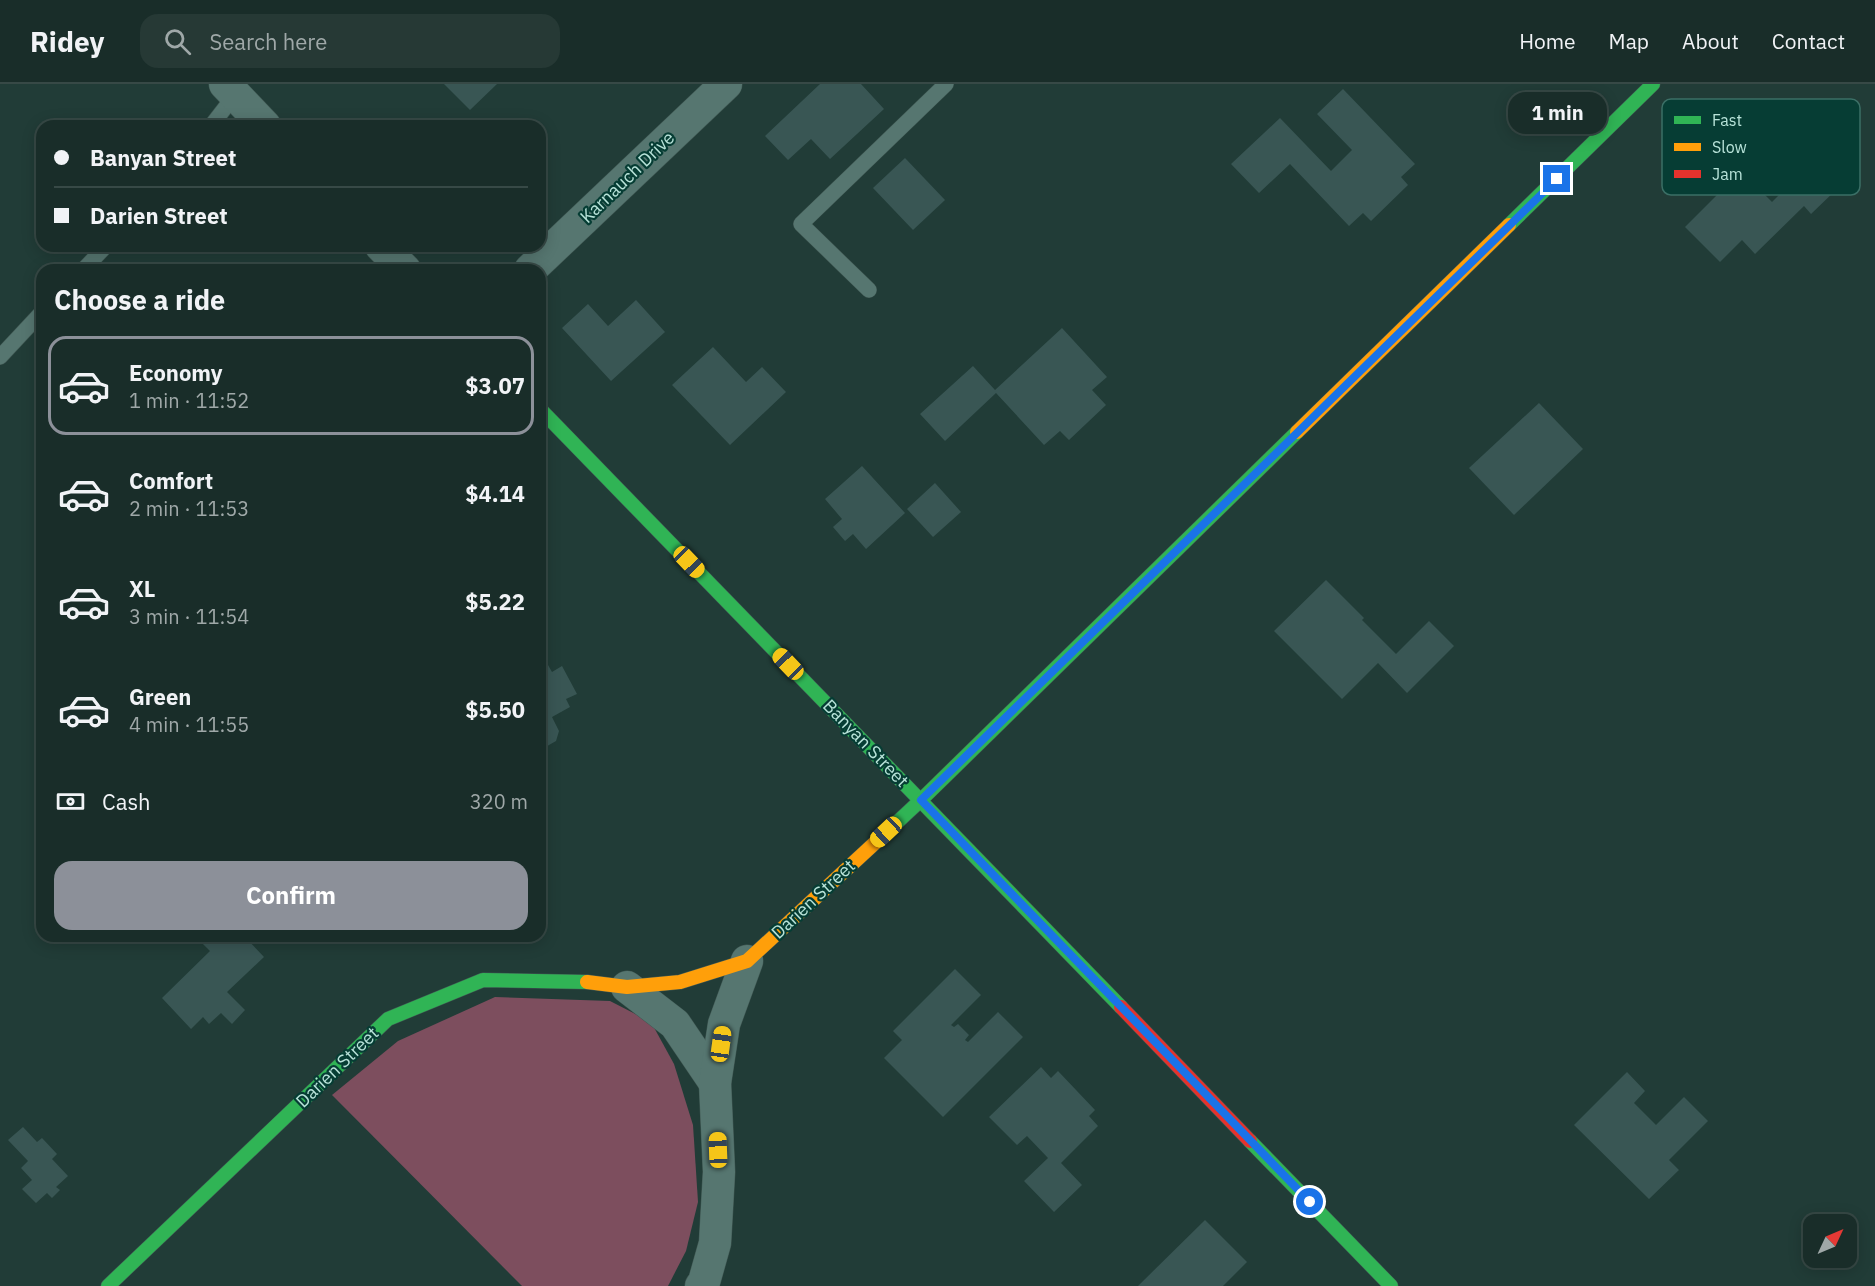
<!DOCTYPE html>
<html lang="en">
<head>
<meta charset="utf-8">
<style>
  body { margin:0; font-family:"IBM Plex Sans",sans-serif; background:#263935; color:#f1f3f6; height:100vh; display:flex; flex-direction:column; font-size:22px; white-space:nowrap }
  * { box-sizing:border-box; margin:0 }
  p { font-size:20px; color:#9fa8a8 }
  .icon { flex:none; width:33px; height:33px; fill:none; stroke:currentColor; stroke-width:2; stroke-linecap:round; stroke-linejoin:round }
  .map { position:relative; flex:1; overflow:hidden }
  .sheet { position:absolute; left:36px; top:180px; width:510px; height:678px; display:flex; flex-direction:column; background:#192d29; border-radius:18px; box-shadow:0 3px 15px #0003,0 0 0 2px #374946 }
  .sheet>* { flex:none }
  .guide { position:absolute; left:36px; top:36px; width:510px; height:132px; border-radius:18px; box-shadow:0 3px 15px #0003,0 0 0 2px #374946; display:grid; align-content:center; height:132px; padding:0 18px; background:#192d29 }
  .needle { width:39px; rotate:46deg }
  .buttons { position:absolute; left:1803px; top:1130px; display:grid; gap:12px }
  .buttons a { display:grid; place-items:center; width:54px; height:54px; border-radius:12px; background:#192d29; box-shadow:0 3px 15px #0003,0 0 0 2px #374946; font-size:30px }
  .end { position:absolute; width:27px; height:27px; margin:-14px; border:8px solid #1a73e8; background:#fff; box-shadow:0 0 0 3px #fff }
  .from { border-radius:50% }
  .bubble { position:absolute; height:42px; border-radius:18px; background:#192d29; box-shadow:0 3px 15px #0003,0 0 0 2px #374946; font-size:20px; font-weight:700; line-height:42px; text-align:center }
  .car { position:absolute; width:18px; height:36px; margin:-18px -9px; border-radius:8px; box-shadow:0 0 4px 2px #0007; background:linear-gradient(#f5c518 24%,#345 0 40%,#f5c518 0 76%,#345 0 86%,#f5c518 0) }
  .guide b { display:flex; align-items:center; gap:21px; height:57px; font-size:22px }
  .guide b+b { border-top:2px solid #374946 }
  .guide i { width:15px; height:15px; background:#f1f3f6 }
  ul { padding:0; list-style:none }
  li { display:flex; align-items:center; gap:18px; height:99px; margin:0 12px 9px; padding:0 6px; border:3px solid transparent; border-radius:18px }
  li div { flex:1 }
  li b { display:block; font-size:22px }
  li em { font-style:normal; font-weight:700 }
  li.selected { border-color:#8c9099 }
  li>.icon { width:54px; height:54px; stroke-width:1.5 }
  h2 { padding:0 18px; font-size:27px; line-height:72px }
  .pay { display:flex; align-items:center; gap:15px; height:66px; padding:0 18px; font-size:22px }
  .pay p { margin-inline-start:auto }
  .primary-button { display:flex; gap:12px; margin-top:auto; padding:12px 18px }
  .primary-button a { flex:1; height:69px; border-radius:18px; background:#8c9099; color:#fff; font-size:24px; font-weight:700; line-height:69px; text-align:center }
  header { display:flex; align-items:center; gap:36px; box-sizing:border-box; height:84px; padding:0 30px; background:#192d29; border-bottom:2px solid #374946 }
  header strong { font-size:28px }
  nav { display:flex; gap:33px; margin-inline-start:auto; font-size:21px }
  .search { width:420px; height:54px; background:#263935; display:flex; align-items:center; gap:15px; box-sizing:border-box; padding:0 21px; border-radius:18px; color:#9fa8a8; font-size:22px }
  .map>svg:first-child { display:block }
  .green { fill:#7d4e5e }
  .building { fill:#395654 }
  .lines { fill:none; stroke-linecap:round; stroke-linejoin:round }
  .lane-casing { stroke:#415954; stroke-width:16 }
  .street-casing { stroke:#415954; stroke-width:33 }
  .fast-casing { stroke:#415954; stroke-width:15 }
  .slow-casing { stroke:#415954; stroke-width:15 }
  .jam-casing { stroke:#415954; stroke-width:15 }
  .lane { stroke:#567670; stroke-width:15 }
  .street { stroke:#567670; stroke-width:32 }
  .fast { stroke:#30b455; stroke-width:14 }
  .slow { stroke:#ff9f0a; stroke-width:14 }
  .jam { stroke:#e5322d; stroke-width:14 }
  .route { stroke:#1a73e8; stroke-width:8 }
  .labels { text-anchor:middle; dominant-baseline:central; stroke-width:4.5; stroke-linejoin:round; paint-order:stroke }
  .street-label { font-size:18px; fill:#b8e3d9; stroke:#063d34 }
  .key { fill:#063d34; stroke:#3b6f66; stroke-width:1.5 }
  .key-label { font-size:16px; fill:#b8e3d9 }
</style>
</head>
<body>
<header>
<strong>Ridey</strong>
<div class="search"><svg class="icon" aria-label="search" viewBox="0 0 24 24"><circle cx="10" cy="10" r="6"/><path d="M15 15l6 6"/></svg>Search here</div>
<nav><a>Home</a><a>Map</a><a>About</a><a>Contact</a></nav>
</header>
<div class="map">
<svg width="1875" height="1202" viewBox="0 0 1875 1202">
  <rect width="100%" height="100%" fill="#213c37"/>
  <path class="green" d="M495,913l115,4 41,21 23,42 19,61 5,77 -12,49 -18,35h-146l-190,-191 66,-54z"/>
  <g class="building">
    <path d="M444,0h53l-27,26z"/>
    <path d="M820,0h41l23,25 -54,50 -19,-20 -23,21 -23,-24z"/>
    <path d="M1343,5l72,75 -14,13 7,8 -37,36 -8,-8 -14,13 -59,-62 -31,29 -28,-29 49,-46 51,53 21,-21 -35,-36z"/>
    <path d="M1790,58l47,47 -26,25 -7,-8 -49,48 -13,-14 -22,22 -35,-35 56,-56 31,31 14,-14 -21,-21z"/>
    <path d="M905,74l40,42 -32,30 -40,-42z"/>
    <path d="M636,216l29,32 -54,49 -49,-53 26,-24 20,22z"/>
    <path d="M1062,244l45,49 -15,13 14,15 -37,35 -9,-9 -16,14 -48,-52 -51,48 -25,-27 53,-48 22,24z"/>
    <path d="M713,263l33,35 16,-15 24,25 -56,53 -58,-60z"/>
    <path d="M1539,319l44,46 -69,66 -45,-47z"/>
    <path d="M862,382l43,47 -39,36 -13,-15 -8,7 -12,-14 9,-8 -17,-20z"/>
    <path d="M935,399l26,29 -28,25 -26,-28z"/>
    <path d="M1326,496l38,38 -2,2 34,34 33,-33 25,25 -47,47 -29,-30 -36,36 -68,-68z"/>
    <path d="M548,581l4,7 10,-6 15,28 -11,5 4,8 -18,10 7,14 -3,10 -14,8 -2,-1v-79z"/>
    <path d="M205,852h39l20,21 -37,35 18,18 -13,14 -11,-11 -12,11 -6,-7 -12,12 -29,-31 48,-47 -10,-10z"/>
    <path d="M955,885l26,26 -30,30 3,2 4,-3 11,11 -4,5 3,2 30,-30 25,25 -80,80 -59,-59 18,-18 -9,-9z"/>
    <path d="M1041,983l10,11 7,-7 37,39 -6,6 9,10 -37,37 21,22 -28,27 -30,-31 24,-23 -21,-22 -10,9 -28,-28z"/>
    <path d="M1627,988l18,19 -11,12 22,22 28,-28 24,24 -39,39 10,10 -30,29 -75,-74z"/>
    <path d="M23,1043l14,15 5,-4 15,16 -5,5 16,17 -12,11 4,3 -8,8 -5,-5 -11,10 -14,-14 10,-9 -11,-12 7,-7 -20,-21z"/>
    <path d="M1205,1136l42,42 -24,24h-85z"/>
  </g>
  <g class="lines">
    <defs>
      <g id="lane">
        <path d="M211,42l24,-31"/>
        <path d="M83,186l23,-24"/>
        <path d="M869,206l-68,-66 145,-140"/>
        <path d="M0,273l42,-45"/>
      </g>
      <g id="street">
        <path d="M225,0l40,42"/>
        <path d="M381,162l24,24"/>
        <path d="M530,186l196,-186"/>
        <path d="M627,903l48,37 40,59"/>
        <path d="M701,1202l3,-4 11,-39 4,-71 -4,-89 9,-59 23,-63"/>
      </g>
      <g id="fast">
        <path d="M1509,141l144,-141"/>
        <path d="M540,325l581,598"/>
        <path d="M877,757l44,-41 376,-368"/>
        <path d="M1250,1057l141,145"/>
        <path d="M108,1202l280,-267 95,-39 104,2"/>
      </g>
      <g id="slow">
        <path d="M1297,348l212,-207"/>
        <path d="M587,898l40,5 53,-5 67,-21 130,-120"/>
      </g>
      <path id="jam" d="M1121,923l129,134"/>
    </defs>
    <use href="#lane" class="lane-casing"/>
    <use href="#street" class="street-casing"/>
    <use href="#fast" class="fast-casing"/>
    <use href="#slow" class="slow-casing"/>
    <use href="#jam" class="jam-casing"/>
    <use href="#lane" class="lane"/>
    <use href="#street" class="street"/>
    <use href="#fast" class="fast"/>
    <use href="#slow" class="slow"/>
    <use href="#jam" class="jam"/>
  </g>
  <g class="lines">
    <path class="route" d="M1310,1118l-389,-402 636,-621"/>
  </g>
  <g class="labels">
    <g class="street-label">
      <text transform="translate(627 93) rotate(-44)">Karnauch Drive</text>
      <text transform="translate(866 659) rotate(46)">Banyan Street</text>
      <text transform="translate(813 815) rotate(-43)">Darien Street</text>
      <text transform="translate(337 983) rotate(-44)">Darien Street</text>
    </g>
  </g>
  <rect x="1662" y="15" width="198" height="96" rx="9" class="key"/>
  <rect x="1674" y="32" width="27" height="8" fill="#30b455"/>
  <rect x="1674" y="59" width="27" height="8" fill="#ff9f0a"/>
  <rect x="1674" y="86" width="27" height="8" fill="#e5322d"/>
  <g class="key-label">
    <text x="1712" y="42">Fast</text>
    <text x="1712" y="69">Slow</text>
    <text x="1712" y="96">Jam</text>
  </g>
</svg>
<div class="buttons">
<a><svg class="needle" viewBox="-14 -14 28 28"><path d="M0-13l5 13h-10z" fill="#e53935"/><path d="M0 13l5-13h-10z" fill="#9fa8a8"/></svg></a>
</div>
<i class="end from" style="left:1310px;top:1118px"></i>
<i class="end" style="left:1557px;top:95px"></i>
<div class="bubble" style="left:1508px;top:8px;width:99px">1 min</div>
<i class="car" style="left:689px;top:478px;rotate:136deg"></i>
<i class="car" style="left:788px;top:580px;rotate:316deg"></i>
<i class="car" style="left:886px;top:748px;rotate:227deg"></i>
<i class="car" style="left:721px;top:960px;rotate:8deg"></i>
<i class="car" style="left:718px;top:1066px;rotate:358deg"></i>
<div class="guide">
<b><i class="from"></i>Banyan Street</b>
<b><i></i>Darien Street</b>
</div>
<section class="sheet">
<h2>Choose a ride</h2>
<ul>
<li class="selected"><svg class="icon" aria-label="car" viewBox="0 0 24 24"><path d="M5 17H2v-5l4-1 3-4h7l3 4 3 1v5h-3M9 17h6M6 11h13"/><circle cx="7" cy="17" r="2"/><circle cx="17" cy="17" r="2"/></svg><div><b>Economy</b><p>1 min · 11:52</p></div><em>$3.07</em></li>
<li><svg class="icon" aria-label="car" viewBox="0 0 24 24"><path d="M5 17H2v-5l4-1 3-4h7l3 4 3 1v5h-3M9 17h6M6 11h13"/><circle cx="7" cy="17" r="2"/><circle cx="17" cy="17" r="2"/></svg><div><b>Comfort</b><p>2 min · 11:53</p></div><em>$4.14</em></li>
<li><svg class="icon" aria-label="car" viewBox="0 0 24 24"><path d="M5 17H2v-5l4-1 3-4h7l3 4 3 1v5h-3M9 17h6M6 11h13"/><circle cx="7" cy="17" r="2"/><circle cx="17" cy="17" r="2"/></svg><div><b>XL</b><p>3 min · 11:54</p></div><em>$5.22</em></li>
<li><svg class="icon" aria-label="car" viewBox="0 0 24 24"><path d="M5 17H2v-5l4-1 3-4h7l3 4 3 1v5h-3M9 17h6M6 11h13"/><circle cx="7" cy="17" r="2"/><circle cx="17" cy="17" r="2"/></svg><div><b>Green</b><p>4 min · 11:55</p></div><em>$5.50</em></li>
</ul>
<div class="pay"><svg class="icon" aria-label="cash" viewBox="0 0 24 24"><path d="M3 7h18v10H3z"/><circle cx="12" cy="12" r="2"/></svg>Cash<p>320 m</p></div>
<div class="primary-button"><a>Confirm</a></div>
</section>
</div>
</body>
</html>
